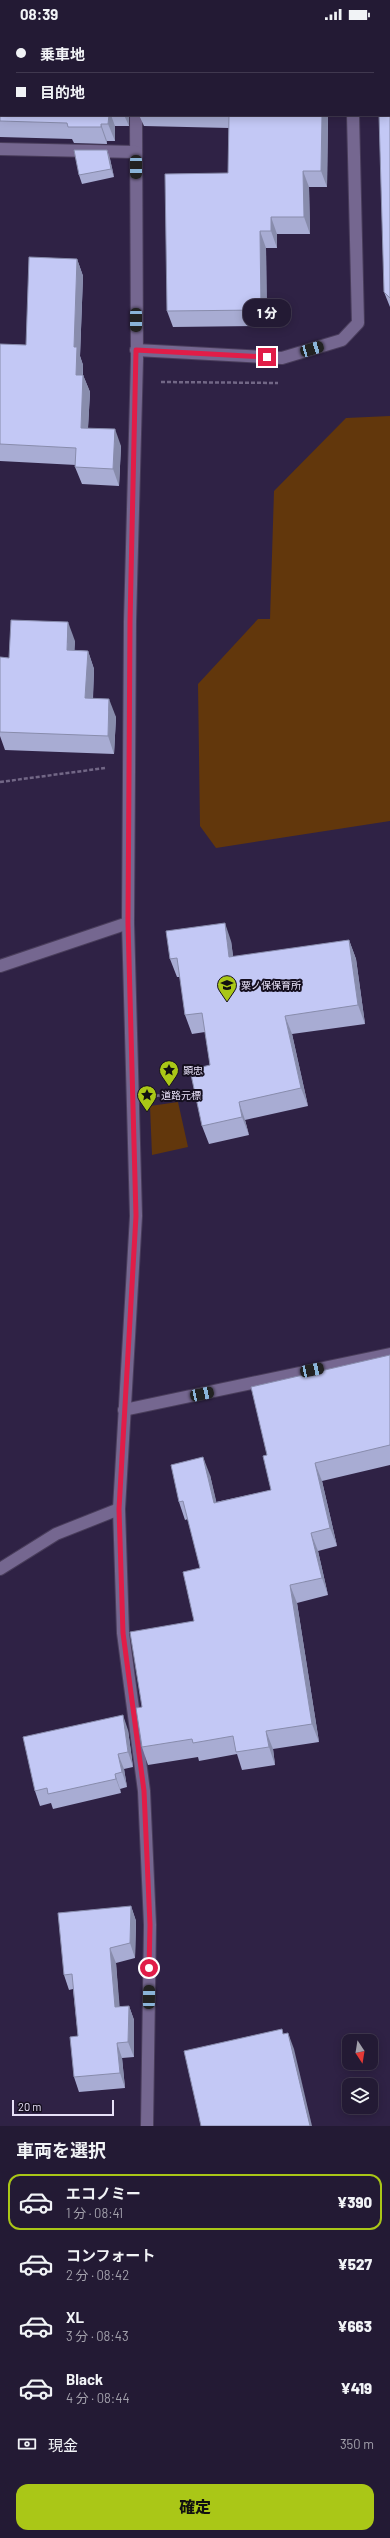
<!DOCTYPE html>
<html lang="ja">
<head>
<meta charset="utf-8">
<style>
  body { margin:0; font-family:Barlow,"Noto Sans JP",sans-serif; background:#2f2740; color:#f1f3f6; height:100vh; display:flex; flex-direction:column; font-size:15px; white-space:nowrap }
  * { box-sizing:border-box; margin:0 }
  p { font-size:13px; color:#a3a1ac }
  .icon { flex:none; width:22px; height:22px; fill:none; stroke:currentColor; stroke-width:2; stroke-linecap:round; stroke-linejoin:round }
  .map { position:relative; height:2098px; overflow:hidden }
  .sheet { display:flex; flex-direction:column; background:#231a34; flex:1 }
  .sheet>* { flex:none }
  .banner { position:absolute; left:0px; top:0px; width:390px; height:88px; box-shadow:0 2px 10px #0003,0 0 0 1px #40384f; display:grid; align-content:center; height:88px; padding:0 16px; background:#231a34 }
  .needle { width:26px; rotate:168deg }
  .buttons { position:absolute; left:342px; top:2006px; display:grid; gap:8px }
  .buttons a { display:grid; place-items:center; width:36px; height:36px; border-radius:8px; background:#231a34; box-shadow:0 2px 10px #0003,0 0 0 1px #40384f; font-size:20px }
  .scale { position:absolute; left:12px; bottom:10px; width:102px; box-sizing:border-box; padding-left:4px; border:2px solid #e7e0f7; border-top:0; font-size:11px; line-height:14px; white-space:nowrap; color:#e7e0f7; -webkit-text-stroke:3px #150f1f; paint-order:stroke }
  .end { position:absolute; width:18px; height:18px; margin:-9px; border:5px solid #e11d48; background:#fff; box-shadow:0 0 0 2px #fff }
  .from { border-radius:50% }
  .bubble { position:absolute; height:28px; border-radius:12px; background:#231a34; box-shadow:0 2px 10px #0003,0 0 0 1px #40384f; font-size:13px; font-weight:800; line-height:28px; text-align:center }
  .car { position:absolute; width:12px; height:24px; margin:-12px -6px; border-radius:5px; box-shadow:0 0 3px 1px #0007; background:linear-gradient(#222 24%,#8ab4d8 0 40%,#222 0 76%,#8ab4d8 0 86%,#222 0) }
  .banner b { display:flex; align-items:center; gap:14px; height:38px; font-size:15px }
  .banner b+b { border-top:1px solid #40384f }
  .banner i { width:10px; height:10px; background:#f1f3f6 }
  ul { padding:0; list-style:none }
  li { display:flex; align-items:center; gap:12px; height:56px; margin:0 8px 6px; padding:0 8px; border:2px solid transparent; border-radius:12px }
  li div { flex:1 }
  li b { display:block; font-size:15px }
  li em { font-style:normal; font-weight:800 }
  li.active { border-color:#aac717 }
  li>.icon { width:36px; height:36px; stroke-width:1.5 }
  h2 { padding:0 16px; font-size:18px; line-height:48px }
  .pay { display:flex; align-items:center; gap:10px; height:44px; padding:0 16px; font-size:15px }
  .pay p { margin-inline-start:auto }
  .primary-button { display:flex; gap:8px; margin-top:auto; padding:8px 16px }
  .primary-button a { flex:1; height:46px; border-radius:12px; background:#aac717; color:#111; font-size:16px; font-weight:800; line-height:46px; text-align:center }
  .status { display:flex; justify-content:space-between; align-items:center; height:28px; padding:0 20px; background:#231a34; direction:ltr }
  .status svg { height:11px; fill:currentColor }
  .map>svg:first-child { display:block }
  .green { fill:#62370c }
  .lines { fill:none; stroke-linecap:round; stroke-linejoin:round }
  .minor-casing { stroke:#493d5b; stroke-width:14 }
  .path { stroke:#726786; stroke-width:2.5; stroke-dasharray:4 2; stroke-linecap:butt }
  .minor { stroke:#756790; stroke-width:12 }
  .wall { fill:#a8acd3 }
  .shaded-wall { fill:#888cac }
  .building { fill:#c3c8f5; stroke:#888cac }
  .route { stroke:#e11d48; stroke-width:5 }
  .labels { text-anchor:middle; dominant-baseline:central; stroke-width:4; stroke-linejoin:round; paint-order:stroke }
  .poi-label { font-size:10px; fill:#e7e0f7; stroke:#150f1f; text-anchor:start }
</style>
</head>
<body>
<div class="status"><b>08:39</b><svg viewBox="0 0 49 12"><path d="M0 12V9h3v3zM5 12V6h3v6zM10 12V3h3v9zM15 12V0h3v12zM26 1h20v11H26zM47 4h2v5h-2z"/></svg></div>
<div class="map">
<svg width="390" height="2098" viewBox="0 0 390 2098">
  <rect width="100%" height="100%" fill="#2f2245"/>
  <g class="green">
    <path d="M390,388v405l-174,27 -16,-22 -2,-142 60,-65h12l4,-128 72,-73z"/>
    <path d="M178,1074l10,45 -36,8 -2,-49z"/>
  </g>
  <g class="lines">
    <defs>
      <g id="minor">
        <path d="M351,0v1"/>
        <path d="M137,1v-1"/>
        <path d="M136,87l1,244 -7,263 -2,301 8,293 -17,293 4,124 21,158 6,134 -3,201"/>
        <path d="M0,121l136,3"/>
        <path d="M136,322l146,8 60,-18 16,-17 -5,-208"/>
        <path d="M0,938l128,-43"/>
        <path d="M124,1382l266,-56"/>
        <path d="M0,1541l56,-35 63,-25"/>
      </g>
    </defs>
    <use href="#minor" class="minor-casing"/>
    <g class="path">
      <path d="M161,354l117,1"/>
      <path d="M0,754l105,-14"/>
      <path d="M156,1068l15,-3"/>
    </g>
    <use href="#minor" class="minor"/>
  </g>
  <g class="wall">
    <path d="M0,0h112v1h-111v86h128v11h-14v15h-8v3l-33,-1 -2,-4 -72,-2z"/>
    <path d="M390,0v279l-6,-15z"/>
    <path d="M139,87h189l-1,72h-18l1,47h-33v14h-11l1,78 -94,1 -6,-16 61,-138 1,-45 -85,-2z"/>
    <path d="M107,122l3,9 4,18 -32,7 -3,-9z"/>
    <path d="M77,231l6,17 -3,80 3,9v10l7,17 -2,36 33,18 -2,40 -37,-2 -7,-17 1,-2 -76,-4v-117l26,1z"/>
    <path d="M75,613l-1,9 14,1 6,18 -1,30 23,18 -2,37 -109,-4 -5,-14v-79l9,1z"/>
    <path d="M349,912l7,19 9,65 -73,10 16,72 -63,14 4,15 -40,9 -7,-18 8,-61 -5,-33 -13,2 -7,-19 -5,-38h-3l-7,-18 61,-18 2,16z"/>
    <path d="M390,1327v110l-68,16 15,65 -19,5 10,44 -31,8 22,139 -46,7 2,16 -33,5 -5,-16 -38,7 -1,-4 -50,8 -6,-18v-40l52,-86 6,-53 -12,-49 -3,1 -6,-18 31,-27 6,27 55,-12 -4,-35z"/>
    <path d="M128,1702l5,37 -9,2 3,18 -7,2 1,4 -68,16 -2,-6 -11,3 -5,-15z"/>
    <path d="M131,1878l5,15 -1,37 -19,5 3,43h10l5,14v37l-12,1 3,30 -46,4 -5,-15 4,-41 -5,-47 -4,1 -5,-15z"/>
  </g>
  <g class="shaded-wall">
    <path d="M109,87h2l4,11v15l-7,-17z"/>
    <path d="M124,87h5v11z"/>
    <path d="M322,87h6l-1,72 -6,-16z"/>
    <path d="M101,96l6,17v3l-6,-17z"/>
    <path d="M107,122l3,9 4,18 -3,-8z"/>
    <path d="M303,143l6,16 1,47 -6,-17z"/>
    <path d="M271,189l6,17v14l-6,-17z"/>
    <path d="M260,203l6,17 1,78 -6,-16z"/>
    <path d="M77,231l6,17 -3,80 3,9 -1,27 -6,-17 -2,-28z"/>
    <path d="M83,347l7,17 -3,53 -6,-17z"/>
    <path d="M115,401l6,17 -2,40 -6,-17z"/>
    <path d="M68,594l7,19 -1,27 -7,-18z"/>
    <path d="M88,623l6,18 -2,47 -7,-18z"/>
    <path d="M109,671l7,18 -2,37 -6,-18z"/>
    <path d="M225,895l6,18 5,35 -7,-19z"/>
    <path d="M349,912l7,19 9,65 -7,-19z"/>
    <path d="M285,988l7,18 16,72 -7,-18z"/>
    <path d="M239,1074l6,18 4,15 -7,-18z"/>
    <path d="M203,1429l7,18 11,46 -7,-18z"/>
    <path d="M315,1435l7,18 15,65 -7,-18z"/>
    <path d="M311,1505l7,18 10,44 -6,-17z"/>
    <path d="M290,1557l7,18 22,139 -7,-18z"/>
    <path d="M123,1687l5,15 5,37 -5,-15z"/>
    <path d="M266,1703l7,18 2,16 -6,-18z"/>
    <path d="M118,1726l6,15 3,18 -5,-15z"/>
    <path d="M115,1746l5,15 1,4 -5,-14z"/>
    <path d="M131,1878l5,15 -1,37 -5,-15z"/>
    <path d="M110,1920l6,15 5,59 -6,-15z"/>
    <path d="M129,1978l5,14v37l-6,-15z"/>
    <path d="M288,2005l6,16 18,77h-2z"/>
    <path d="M117,2015l5,15 3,30 -5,-15z"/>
  </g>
  <g class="building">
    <path d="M0,0h110v1h-109v86h108l-1,9h-7v3h-33l-1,-4 -67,-2z"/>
    <path d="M171,0h35l64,1h-99z"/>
    <path d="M377,0h13v270l-6,-6 -5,-177h10v-86h-12z"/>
    <path d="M229,87h93l-1,56h-18l1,46h-33v14h-11l1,79 -94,1 -2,-137 63,-1z"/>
    <path d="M74,122h33l4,19 -32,6z"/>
    <path d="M29,229l48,2 -3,88h3l-1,28h7l-2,53 34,1 -2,40 -38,-2 1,-19 -76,-4v-100l26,1z"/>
    <path d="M11,592l57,2 -1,28 21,1 -3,47 24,1 -1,37 -108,-4v-75l9,1z"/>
    <path d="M225,895l4,34 120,-17 9,65 -73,11 16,72 -62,14 3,15 -40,9 -12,-56 20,-5 -8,-52 -17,2 -8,-57 -7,1 -4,-28z"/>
    <path d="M390,1327v90l-75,18 15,65 -19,5 11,45 -32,7 22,139 -46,7 3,16 -33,5 -3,-16 -40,7 -1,-4 -50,8 -6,-39 6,-1 -12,-75 64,-11 -11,-49 17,-4 -17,-67 -4,1 -8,-37 32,-8 11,46 57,-13 -8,-34 4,-1 -16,-68z"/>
    <path d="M123,1687l5,37 -10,2 4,18 -7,2 1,5 -68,15 -1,-6 -12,3 -12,-54z"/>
    <path d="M131,1878l-1,37 -20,5 5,59 14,-1 -1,36 -11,1 3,30 -46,4 -4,-40 8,-1 -6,-62 -8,1 -6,-62z"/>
    <path d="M282,2001l1,5 5,-1 22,93h-109l-17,-75z"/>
  </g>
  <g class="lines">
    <path class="route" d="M149,1940l1,-43 -6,-134 -21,-158 -4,-124 17,-293 -8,-293 2,-301 6,-272 131,7"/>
  </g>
  <defs>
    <symbol id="school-pin" viewBox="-11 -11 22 30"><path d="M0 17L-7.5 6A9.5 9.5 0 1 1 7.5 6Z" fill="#aac717" stroke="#150f1f"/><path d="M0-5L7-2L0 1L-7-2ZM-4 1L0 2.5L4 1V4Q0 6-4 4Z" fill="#111"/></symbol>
    <symbol id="sight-pin" viewBox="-11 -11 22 30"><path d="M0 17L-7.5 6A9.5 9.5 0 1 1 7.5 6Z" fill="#aac717" stroke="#150f1f"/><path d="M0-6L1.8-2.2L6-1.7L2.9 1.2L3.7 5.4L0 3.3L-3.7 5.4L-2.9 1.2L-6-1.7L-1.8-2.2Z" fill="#111"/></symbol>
  </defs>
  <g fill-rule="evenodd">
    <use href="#school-pin" x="216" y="946" width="22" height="30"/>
    <use href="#sight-pin" x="158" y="1031" width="22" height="30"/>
    <use href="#sight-pin" x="136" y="1056" width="22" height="30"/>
  </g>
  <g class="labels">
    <g class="poi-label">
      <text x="241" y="957">粟ノ保保育所</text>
      <text x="183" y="1042">顕忠</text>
      <text x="161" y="1067">道路元標</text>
    </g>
  </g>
</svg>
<div class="buttons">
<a><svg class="needle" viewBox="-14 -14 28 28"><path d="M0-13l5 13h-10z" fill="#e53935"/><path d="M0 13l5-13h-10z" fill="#a3a1ac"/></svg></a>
<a><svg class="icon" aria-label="layers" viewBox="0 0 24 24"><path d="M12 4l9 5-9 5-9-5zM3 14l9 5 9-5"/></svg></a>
</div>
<div class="scale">20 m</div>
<i class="end from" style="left:149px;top:1940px"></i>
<i class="end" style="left:267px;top:329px"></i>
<div class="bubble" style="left:243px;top:271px;width:48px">1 分</div>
<i class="car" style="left:136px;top:139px;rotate:180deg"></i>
<i class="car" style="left:136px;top:292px;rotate:180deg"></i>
<i class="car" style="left:312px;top:321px;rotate:74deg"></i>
<i class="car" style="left:312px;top:1342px;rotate:78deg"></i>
<i class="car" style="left:202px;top:1366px;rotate:78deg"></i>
<i class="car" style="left:149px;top:1969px;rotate:1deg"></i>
<div class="banner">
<b><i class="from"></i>乗車地</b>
<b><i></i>目的地</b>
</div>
</div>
<section class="sheet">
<h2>車両を選択</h2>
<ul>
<li class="active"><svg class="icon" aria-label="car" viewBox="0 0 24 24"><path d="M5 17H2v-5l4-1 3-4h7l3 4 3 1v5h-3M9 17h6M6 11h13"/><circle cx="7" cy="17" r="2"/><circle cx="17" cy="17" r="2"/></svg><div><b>エコノミー</b><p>1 分 · 08:41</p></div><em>¥390</em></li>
<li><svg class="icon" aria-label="car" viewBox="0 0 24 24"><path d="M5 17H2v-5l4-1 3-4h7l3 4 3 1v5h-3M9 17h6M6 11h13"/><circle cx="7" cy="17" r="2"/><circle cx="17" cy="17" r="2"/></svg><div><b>コンフォート</b><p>2 分 · 08:42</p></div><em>¥527</em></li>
<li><svg class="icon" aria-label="car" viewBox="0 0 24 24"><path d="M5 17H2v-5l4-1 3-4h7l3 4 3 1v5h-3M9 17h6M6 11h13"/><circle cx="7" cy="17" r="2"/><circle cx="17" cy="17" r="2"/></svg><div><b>XL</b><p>3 分 · 08:43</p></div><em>¥663</em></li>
<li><svg class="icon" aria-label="car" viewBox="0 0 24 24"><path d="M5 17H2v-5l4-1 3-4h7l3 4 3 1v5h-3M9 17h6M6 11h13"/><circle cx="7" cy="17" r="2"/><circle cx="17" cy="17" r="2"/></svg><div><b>Black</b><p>4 分 · 08:44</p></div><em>¥419</em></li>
</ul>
<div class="pay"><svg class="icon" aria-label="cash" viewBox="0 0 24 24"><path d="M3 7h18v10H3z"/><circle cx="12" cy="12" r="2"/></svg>現金<p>350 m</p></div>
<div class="primary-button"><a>確定</a></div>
</section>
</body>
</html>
